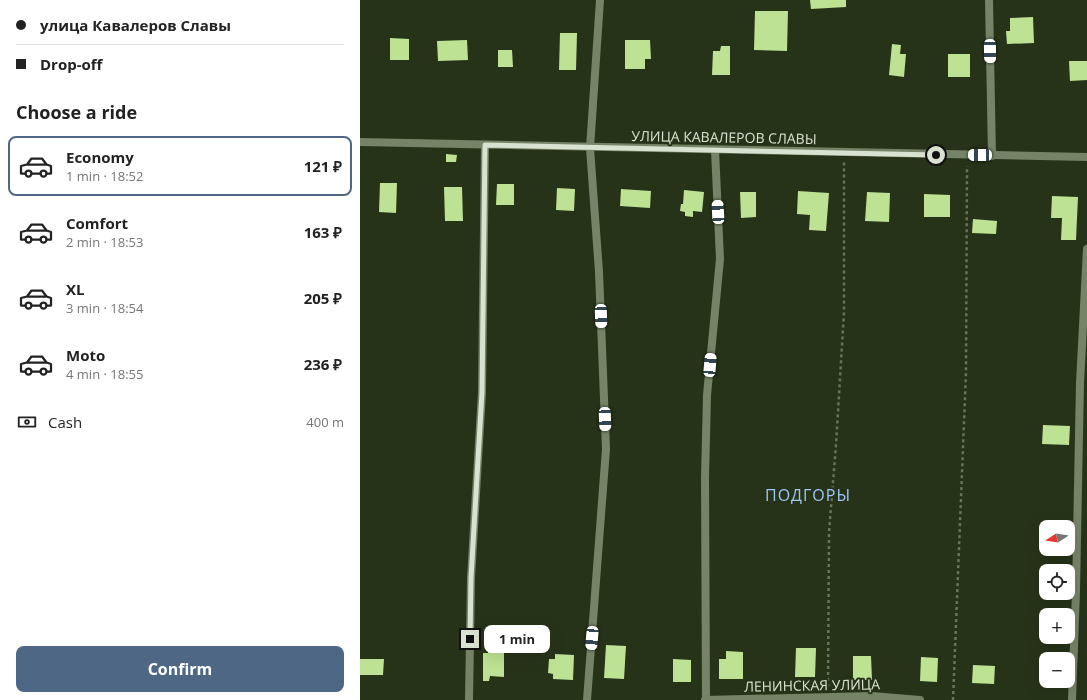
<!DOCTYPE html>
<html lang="en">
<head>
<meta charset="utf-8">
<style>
  body { margin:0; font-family:"Open Sans",sans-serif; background:#f2f2f2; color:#222; height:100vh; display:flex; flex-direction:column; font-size:15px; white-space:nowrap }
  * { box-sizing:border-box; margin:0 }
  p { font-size:13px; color:#767676 }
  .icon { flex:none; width:22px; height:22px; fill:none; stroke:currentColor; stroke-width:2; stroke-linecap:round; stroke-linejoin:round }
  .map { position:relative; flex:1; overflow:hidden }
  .details { display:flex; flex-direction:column; background:#fff; width:360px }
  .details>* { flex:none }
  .guide { display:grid; align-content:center; height:88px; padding:0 16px; background:#fff }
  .needle { width:26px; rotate:258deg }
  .controls { position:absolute; left:679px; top:520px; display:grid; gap:8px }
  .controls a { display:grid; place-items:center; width:36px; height:36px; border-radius:8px; background:#fff; box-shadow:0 4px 16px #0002; font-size:20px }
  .end { position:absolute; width:18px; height:18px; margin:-9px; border:5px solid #d9e1d0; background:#111; box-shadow:0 0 0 2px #111 }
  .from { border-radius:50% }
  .bubble { position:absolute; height:28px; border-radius:8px; background:#fff; box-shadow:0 4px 16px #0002; font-size:13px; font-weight:700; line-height:28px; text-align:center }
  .car { position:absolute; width:12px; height:24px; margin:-12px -6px; border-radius:5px; box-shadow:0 0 3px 1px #0007; background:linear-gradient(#fff 24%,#345 0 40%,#fff 0 76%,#345 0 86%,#fff 0) }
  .guide b { display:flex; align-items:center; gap:14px; height:38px; font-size:15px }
  .guide b+b { border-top:1px solid #e0e0e0 }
  .guide i { width:10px; height:10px; background:#222 }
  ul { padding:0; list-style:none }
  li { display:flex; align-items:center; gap:12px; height:60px; margin:0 8px 6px; padding:0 8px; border:2px solid transparent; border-radius:8px }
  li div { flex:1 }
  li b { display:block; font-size:15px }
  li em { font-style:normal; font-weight:700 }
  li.active { border-color:#4e6784 }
  li>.icon { width:36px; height:36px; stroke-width:1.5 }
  h2 { padding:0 16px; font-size:18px; line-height:48px }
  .pay { display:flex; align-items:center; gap:10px; height:44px; padding:0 16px; font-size:15px }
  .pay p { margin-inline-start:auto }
  .cta { display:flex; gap:8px; margin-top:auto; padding:8px 16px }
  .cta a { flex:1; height:46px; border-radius:8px; background:#4e6784; color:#fff; font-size:16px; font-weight:700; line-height:46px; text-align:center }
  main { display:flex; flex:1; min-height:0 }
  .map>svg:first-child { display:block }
  .building { fill:#bde293 }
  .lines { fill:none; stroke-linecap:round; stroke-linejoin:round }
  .path { stroke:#68725c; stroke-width:2.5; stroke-dasharray:3 3; stroke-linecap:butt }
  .lane { stroke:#758366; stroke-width:8 }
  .street { stroke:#758366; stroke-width:8 }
  .route { stroke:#d9e1d0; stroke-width:5 }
  .labels { text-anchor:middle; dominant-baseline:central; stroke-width:4; stroke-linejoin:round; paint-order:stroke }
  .street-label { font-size:14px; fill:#d9e1d0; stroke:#273319 }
  .quarter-label { font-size:16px; letter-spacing:1px; fill:#9dc6f5; stroke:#273319 }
</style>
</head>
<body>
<main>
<section class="details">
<div class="guide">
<b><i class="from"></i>улица Кавалеров Славы</b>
<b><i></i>Drop-off</b>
</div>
<h2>Choose a ride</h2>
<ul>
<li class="active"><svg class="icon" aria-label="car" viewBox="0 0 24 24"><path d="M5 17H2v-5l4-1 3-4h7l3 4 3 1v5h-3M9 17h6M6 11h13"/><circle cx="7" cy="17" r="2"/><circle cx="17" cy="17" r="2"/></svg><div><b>Economy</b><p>1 min · 18:52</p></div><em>121 ₽</em></li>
<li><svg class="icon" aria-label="car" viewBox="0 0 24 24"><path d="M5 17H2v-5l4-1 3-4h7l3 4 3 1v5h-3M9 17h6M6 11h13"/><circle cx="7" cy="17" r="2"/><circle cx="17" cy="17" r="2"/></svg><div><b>Comfort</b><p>2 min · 18:53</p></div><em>163 ₽</em></li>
<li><svg class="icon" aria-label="car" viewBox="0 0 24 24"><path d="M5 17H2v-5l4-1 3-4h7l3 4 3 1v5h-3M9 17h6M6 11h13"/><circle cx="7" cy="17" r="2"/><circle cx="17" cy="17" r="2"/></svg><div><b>XL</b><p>3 min · 18:54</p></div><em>205 ₽</em></li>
<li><svg class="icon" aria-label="car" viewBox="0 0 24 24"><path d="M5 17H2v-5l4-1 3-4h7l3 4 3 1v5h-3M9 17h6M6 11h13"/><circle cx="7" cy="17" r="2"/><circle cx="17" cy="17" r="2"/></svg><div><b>Moto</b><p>4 min · 18:55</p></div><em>236 ₽</em></li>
</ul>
<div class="pay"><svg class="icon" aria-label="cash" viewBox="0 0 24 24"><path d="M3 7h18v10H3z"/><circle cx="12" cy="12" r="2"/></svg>Cash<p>400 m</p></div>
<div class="cta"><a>Confirm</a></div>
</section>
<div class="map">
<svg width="727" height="700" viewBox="0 0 727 700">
  <rect width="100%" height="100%" fill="#273319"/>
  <g class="building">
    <path d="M450,0h36v7l-35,2z"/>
    <path d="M395,11h33l-1,40 -33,-1z"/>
    <path d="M673,17l1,26 -27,1 -1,-13h4v-13z"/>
    <path d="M200,33h17l-1,37h-17z"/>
    <path d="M30,38l19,1v21h-19z"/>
    <path d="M107,40l1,20 -30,1 -1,-20z"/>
    <path d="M265,40h25l1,19h-6v10h-20z"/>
    <path d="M532,44l9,1 -1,9h6l-2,23 -15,-2z"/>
    <path d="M361,46h9v29h-18l1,-24h7z"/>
    <path d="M138,50h14l1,17h-15z"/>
    <rect x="588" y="54" width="22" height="23"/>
    <path d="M709,61h18v19l-17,1z"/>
    <path d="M86,154l11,1 -1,7h-10z"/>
    <path d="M20,183h17l-1,30 -17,-1z"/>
    <path d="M137,184h17v21h-18z"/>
    <path d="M84,187h18l1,34h-18z"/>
    <path d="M197,188l18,1 -1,22 -18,-1z"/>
    <path d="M261,189l30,2 -1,17 -30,-2z"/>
    <path d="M324,190l20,2 -2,20 -9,-1v6l-8,-1v-4l-5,-1 1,-7h2z"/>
    <path d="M438,191l31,2 -3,38 -17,-1 1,-15 -13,-1z"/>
    <path d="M380,192h16v25l-15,1z"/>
    <path d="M507,192l23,1 -1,29 -24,-1z"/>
    <path d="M564,194l26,1v22h-26z"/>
    <path d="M692,196l26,1 -2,43h-15l1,-22h-11z"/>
    <path d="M613,219l24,2 -1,13 -24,-1z"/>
    <path d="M683,425l27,1 -1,19 -27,-1z"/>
    <path d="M128,636h16v41l-14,-1 -1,5h-6v-28h5z"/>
    <path d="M246,645l20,1 -2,33 -20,-1z"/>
    <path d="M436,648h20l-1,29h-20z"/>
    <path d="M366,651l17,1v27h-24v-20h7z"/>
    <path d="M195,654l19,1 -1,25 -20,-1v-5l-5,-1 1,-14h6z"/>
    <path d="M493,656h18l1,24h-19z"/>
    <path d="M561,657l17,1 -1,24 -17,-1z"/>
    <path d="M0,659h24l-1,16h-23z"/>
    <path d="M313,659l18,1v22h-18z"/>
    <path d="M683,660h3v21h11v3l-16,-1z"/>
    <path d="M613,665l22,1 -1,18 -22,-1z"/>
  </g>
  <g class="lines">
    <g class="path">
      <path d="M468,687l1,-155 7,-87 8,-133v-150"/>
      <path d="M593,700l13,-328 1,-206"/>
    </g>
    <g class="lane">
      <path d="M629,0l3,156"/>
      <path d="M109,700l2,-122 11,-186 3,-247"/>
      <path d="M227,700l19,-251 -7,-177 -9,-124 10,-148"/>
      <path d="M346,700l-1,-222 2,-83 13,-136 -5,-109"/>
      <path d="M712,700l4,-109 4,-208 7,-134"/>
    </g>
    <g class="street">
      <path d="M0,142l727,15"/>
      <path d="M345,700l167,-4 48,4"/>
    </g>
  </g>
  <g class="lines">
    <path class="route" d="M110,639l1,-61 11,-186 3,-247 451,10"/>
  </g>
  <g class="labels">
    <g class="street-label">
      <text transform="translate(364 137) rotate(1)">УЛИЦА КАВАЛЕРОВ СЛАВЫ</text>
      <text transform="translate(452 685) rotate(-1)">ЛЕНИНСКАЯ УЛИЦА</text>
    </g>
    <g class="quarter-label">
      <text x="448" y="495">ПОДГОРЫ</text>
    </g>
  </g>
</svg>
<div class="controls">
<a><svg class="needle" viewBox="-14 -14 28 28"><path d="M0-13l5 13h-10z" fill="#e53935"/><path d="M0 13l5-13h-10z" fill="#767676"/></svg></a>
<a><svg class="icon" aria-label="locate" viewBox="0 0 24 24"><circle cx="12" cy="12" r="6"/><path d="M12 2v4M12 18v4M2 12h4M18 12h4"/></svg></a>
<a>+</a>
<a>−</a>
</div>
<i class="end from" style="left:576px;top:155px"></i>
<i class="end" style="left:110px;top:639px"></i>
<div class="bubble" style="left:124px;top:625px;width:66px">1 min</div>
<i class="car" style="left:630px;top:51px;rotate:179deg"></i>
<i class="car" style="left:620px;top:155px;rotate:271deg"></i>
<i class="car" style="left:358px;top:212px;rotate:357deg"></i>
<i class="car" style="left:241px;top:316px;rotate:178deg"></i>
<i class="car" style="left:350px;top:365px;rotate:5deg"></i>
<i class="car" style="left:245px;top:419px;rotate:178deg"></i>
<i class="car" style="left:232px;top:638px;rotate:185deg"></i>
</div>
</main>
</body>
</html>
